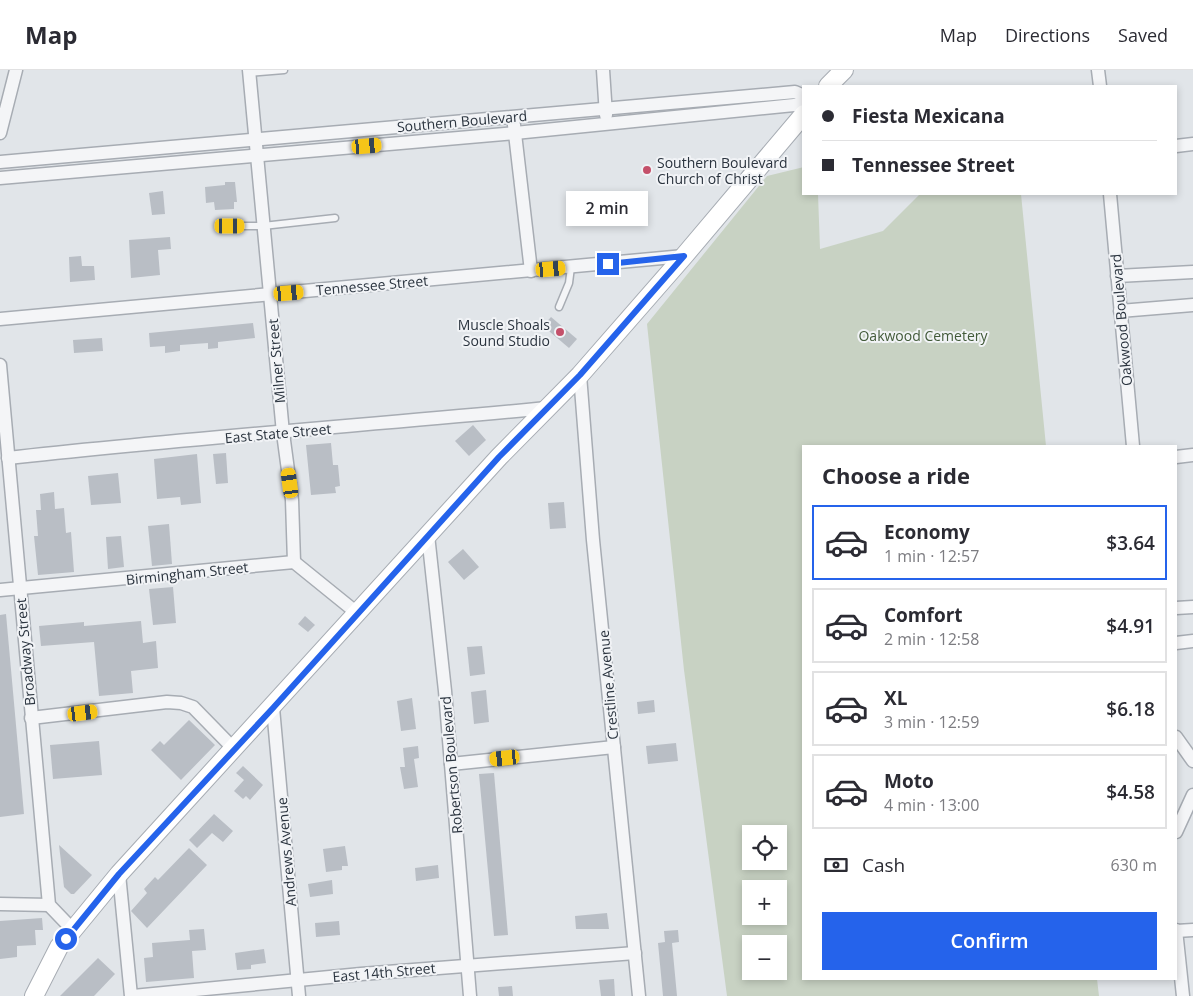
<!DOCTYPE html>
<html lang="en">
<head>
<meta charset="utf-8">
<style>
  body { margin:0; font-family:"Open Sans",sans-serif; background:#f7f7f7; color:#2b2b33; height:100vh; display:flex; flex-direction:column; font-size:19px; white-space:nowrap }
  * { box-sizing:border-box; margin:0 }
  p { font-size:16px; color:#7c7c81 }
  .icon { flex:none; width:28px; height:28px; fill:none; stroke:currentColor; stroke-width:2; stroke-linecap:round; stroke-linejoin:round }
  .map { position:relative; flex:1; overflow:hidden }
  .details { position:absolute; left:802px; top:375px; width:375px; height:535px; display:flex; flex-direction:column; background:#fff; border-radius:0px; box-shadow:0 2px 8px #0003 }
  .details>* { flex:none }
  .guide { position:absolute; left:802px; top:15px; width:375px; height:110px; border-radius:0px; box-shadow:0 2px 8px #0003; display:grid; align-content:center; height:110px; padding:0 20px; background:#fff }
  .controls { position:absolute; left:742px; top:755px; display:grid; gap:10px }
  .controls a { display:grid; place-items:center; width:45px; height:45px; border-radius:0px; background:#fff; box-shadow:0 2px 8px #0003; font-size:25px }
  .end { position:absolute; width:22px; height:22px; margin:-11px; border:6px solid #2563eb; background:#fff; box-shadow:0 0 0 2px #fff }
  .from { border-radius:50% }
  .bubble { position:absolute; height:35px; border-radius:0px; background:#fff; box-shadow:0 2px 8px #0003; font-size:16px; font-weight:600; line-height:35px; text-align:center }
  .car { position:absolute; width:15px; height:30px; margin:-15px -8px; border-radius:6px; box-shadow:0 0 4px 1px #0007; background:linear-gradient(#f5c518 24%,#345 0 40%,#f5c518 0 76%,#345 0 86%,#f5c518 0) }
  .guide b { display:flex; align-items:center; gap:18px; height:48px; font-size:19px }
  .guide b+b { border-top:1px solid #e1e1e2 }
  .guide i { width:12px; height:12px; background:#2b2b33 }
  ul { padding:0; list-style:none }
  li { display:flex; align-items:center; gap:15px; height:75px; margin:0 10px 8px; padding:0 10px; border:2px solid #e1e1e2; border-radius:0px }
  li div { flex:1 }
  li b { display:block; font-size:19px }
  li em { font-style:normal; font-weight:600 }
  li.on { border-color:#2563eb }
  li>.icon { width:45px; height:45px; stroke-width:1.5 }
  h2 { padding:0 20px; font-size:22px; line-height:60px }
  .pay { display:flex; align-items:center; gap:12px; height:55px; padding:0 20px; font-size:19px }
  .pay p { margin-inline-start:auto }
  .primary-button { display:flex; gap:10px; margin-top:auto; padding:10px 20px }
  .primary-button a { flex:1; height:58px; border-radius:0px; background:#2563eb; color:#fff; font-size:20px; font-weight:600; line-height:58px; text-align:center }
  header { display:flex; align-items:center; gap:30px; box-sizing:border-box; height:70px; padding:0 25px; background:#fff; border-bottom:1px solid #e1e1e2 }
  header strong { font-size:24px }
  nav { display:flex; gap:28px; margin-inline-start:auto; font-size:18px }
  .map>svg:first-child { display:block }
  .green { fill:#c8d2c3; fill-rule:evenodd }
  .building { fill:#b9bec5 }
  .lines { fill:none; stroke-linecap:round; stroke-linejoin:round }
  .lane-casing { stroke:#a7acb3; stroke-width:9 }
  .street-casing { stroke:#a7acb3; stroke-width:15 }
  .secondary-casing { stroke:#a7acb3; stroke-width:20 }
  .lane { stroke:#f4f5f7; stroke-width:6 }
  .street { stroke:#f4f5f7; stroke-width:12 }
  .secondary { stroke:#fff; stroke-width:18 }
  .route { stroke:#2563eb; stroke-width:6 }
  .poi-dot { fill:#c4506a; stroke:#f1f3f6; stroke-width:2 }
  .labels { text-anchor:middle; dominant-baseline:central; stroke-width:4; stroke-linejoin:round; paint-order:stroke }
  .street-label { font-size:14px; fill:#2b343f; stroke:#f1f3f6 }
  .poi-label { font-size:14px; fill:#2b343f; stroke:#f1f3f6; text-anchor:start }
  .park-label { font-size:14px; fill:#425a39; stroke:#f1f3f6 }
</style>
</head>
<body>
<header>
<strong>Map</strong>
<nav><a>Map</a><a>Directions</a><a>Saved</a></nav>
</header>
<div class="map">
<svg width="1193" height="926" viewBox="0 0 1193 926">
  <rect width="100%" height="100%" fill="#e1e5e9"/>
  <path class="green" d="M804,97v27h14l2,55 63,-18 37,-37h101l25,252h-242v533h293l2,17h-372l-43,-326 -37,-346 120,-148zM751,764h28v27h-28zM751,819h28v27h-28zM751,874h28v27h-28z"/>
  <g class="building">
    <path d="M225,112h10l2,20h-3v7l-19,1 -1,-8 -8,1 -1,-16 20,-2z"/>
    <path d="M163,121l2,23 -13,1 -3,-22z"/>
    <path d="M170,167l1,12 -13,1 2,25 -29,3 -2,-38z"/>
    <path d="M81,186l1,10h12l1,14 -25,2 -1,-25z"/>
    <path d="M551,247l26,22 -8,9 -26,-22z"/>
    <path d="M253,253l2,15 -37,4v6l-10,1v-6l-28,2v6l-15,2v-7l-15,1 -1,-14z"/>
    <path d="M102,268l1,13 -29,2 -1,-13z"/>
    <path d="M473,355l13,15 -17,16 -14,-15z"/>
    <path d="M331,373l2,22h5l2,21 -5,1 1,6 -25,2 -5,-50z"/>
    <path d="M226,383l2,30 -12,1 -3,-30z"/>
    <path d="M197,384l4,49 -20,2 -1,-8 -23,2 -3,-40z"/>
    <path d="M118,403l3,30 -30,2 -3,-29z"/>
    <path d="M54,422l1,17 9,-1 2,25 5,-1 3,40 -36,3 -4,-39h4l-2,-26h5l-1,-16z"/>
    <path d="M564,432l2,26 -16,1 -2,-26z"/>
    <path d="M169,454l3,40 -20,2 -4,-40z"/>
    <path d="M121,466l3,31 -16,2 -2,-32z"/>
    <path d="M463,479l16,18 -15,13 -16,-18z"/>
    <path d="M173,517l3,36 -23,2 -4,-36z"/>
    <path d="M6,544l18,200 -24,3v-202z"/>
    <path d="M305,546l10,9 -7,7 -10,-8z"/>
    <path d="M141,551l2,22 13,-2 2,27 -27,3 2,22 -34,3 -5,-54 -53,4 -2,-20 45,-4v4z"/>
    <path d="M482,576l3,28 -15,2 -3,-29z"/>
    <path d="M486,620l3,32 -15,2 -3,-32z"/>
    <path d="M412,628l4,31 -15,2 -4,-30z"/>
    <path d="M654,630l1,12 -17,2 -1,-12z"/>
    <path d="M189,650l26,25 -34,35 -30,-30 9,-9 4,4z"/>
    <path d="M99,671l3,34 -49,4 -3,-34z"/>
    <path d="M676,673l2,18 -30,3 -2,-18z"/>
    <path d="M418,676l1,12 -5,1 4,28 -14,2 -4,-22h5l-2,-19z"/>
    <path d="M243,696l20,19 -13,15 -4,-4 -3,3 -9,-8 10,-11 -8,-7z"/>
    <path d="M494,703l14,162 -14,1 -15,-162z"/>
    <path d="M214,744l19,17 -10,11 -11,-9 -15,15 -8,-8z"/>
    <path d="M59,775l33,30 -18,19h-3l-7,-7z"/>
    <path d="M345,776l3,20h-6v4l-16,2 -3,-23z"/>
    <path d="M189,778l18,17 -60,63 -16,-17 16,-18 -3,-4 11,-12 3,3z"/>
    <path d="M438,795l1,13 -23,3 -1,-13z"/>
    <path d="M332,810l1,14 -23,3 -2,-13z"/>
    <path d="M607,843l2,16h-33l-1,-13z"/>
    <path d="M42,848l1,12h-8l1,15 -19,1v11l-17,2v-38z"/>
    <path d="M339,851l1,14 -24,2 -1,-14z"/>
    <path d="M204,859l2,21 -14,1 2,27 -48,4 -2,-24 9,-1 -1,-14 38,-3 -1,-10z"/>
    <path d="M678,860l1,12 -7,1 5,53h-14l-5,-53 7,-1 -1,-11z"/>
    <path d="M264,879l2,14 -15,2v4l-14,1 -2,-17z"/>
    <path d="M98,888l17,16 -21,22h-34z"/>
    <path d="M614,909l1,17h-14l-2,-16z"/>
    <path d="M512,916l1,10h-14l-1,-9z"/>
  </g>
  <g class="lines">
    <defs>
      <g id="lane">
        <path d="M249,3l35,-3"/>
        <path d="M230,156h33l72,-8"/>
        <path d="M559,237l10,-24 2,-16"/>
      </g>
      <g id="street">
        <path d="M249,0l34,363 9,67 2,62"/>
        <path d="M603,0l3,45"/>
        <path d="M1098,0l2,16"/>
        <path d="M514,55l17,146"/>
        <path d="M0,63l16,-63"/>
        <path d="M1176,76l17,-2"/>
        <path d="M0,92l795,-70 9,4"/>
        <path d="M0,108l515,-45 289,-29"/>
        <path d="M1110,124l23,252"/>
        <path d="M1117,206l76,-4"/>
        <path d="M1120,241l73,-6"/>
        <path d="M0,249l684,-63"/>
        <path d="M0,295l49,540 24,25"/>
        <path d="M580,305l13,165 46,456"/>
        <path d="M1176,387l17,-2"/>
        <path d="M8,388c180,-20 360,-33 540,-50"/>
        <path d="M428,465l17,156 25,305"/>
        <path d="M0,520l294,-28 63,51"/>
        <path d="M1176,538l17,-1"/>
        <path d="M1176,573l17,-2"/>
        <path d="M273,638l26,288"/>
        <path d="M31,648l136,-16 14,1 12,4 41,42"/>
        <path d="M1176,667l17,24"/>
        <path d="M451,694l163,-17"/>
        <path d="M1176,762l17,-37"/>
        <path d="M119,804l12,122"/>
        <path d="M0,834l49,1"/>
        <path d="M1176,860l7,66"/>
        <path d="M1176,861l17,-1"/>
        <path d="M133,926l228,-22 274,-21"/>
      </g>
      <g id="secondary">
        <path d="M828,16l16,-16"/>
        <path d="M34,926l25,-49 60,-73 380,-417 81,-82 104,-119 120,-142"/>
      </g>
    </defs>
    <use href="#lane" class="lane-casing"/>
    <use href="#street" class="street-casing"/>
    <use href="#secondary" class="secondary-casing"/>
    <use href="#lane" class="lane"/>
    <use href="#street" class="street"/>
    <use href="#secondary" class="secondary"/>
  </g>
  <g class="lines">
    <path class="route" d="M66,869l53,-65 154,-166 226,-251 81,-82 104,-119 -76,8"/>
  </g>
  <g class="poi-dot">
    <circle cx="647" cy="100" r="5"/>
    <circle cx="560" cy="262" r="5"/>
  </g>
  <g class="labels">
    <g class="street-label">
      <text transform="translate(462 51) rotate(-5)">Southern Boulevard</text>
      <text transform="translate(372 215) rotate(-5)">Tennessee Street</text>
      <text transform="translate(1121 250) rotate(-95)">Oakwood Boulevard</text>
      <text transform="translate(276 291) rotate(-95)">Milner Street</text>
      <text transform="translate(278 363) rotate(-5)">East State Street</text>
      <text transform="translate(187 503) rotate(-6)">Birmingham Street</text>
      <text transform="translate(25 582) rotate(-95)">Broadway Street</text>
      <text transform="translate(608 615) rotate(-95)">Crestline Avenue</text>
      <text transform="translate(451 695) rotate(-95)">Robertson Boulevard</text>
      <text transform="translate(286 782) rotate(-95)">Andrews Avenue</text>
      <text transform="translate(384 902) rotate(-5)">East 14th Street</text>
    </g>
    <g class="poi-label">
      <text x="657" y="92">Southern Boulevard<tspan x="657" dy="16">Church of Christ</tspan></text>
      <text x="550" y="254" text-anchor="end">Muscle Shoals<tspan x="550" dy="16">Sound Studio</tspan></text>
    </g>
    <g class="park-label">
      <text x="923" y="265">Oakwood Cemetery</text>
    </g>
  </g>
</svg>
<div class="controls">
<a><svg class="icon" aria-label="locate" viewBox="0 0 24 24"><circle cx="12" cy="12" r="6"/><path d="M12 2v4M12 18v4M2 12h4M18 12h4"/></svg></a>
<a>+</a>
<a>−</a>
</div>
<i class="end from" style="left:66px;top:869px"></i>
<i class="end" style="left:608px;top:194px"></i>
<div class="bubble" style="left:566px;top:121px;width:82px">2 min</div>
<i class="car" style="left:367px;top:76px;rotate:85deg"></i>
<i class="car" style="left:230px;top:156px;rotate:90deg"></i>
<i class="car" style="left:551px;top:199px;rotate:85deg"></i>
<i class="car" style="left:289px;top:223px;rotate:85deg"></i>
<i class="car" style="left:290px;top:413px;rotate:352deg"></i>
<i class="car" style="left:83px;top:643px;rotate:83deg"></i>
<i class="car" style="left:505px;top:688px;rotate:264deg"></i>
<div class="guide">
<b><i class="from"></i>Fiesta Mexicana</b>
<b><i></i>Tennessee Street</b>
</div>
<section class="details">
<h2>Choose a ride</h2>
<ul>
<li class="on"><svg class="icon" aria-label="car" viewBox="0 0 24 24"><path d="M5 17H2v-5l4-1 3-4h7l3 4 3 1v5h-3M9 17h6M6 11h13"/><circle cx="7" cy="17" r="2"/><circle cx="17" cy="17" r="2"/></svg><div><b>Economy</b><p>1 min · 12:57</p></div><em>$3.64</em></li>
<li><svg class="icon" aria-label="car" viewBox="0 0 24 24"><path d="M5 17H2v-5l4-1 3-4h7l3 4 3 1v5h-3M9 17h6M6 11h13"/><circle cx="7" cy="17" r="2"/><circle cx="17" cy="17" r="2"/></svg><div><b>Comfort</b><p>2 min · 12:58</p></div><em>$4.91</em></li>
<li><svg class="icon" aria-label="car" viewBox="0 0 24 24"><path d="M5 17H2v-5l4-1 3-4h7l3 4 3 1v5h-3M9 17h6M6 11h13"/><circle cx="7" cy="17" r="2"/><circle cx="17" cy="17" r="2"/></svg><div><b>XL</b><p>3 min · 12:59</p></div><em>$6.18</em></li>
<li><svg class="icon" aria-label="car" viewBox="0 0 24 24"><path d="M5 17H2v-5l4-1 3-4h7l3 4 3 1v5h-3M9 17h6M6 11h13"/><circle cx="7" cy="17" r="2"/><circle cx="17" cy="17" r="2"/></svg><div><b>Moto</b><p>4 min · 13:00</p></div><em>$4.58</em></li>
</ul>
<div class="pay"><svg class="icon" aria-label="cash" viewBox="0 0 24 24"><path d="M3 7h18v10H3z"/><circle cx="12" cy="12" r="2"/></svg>Cash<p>630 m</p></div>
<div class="primary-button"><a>Confirm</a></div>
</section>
</div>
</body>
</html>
